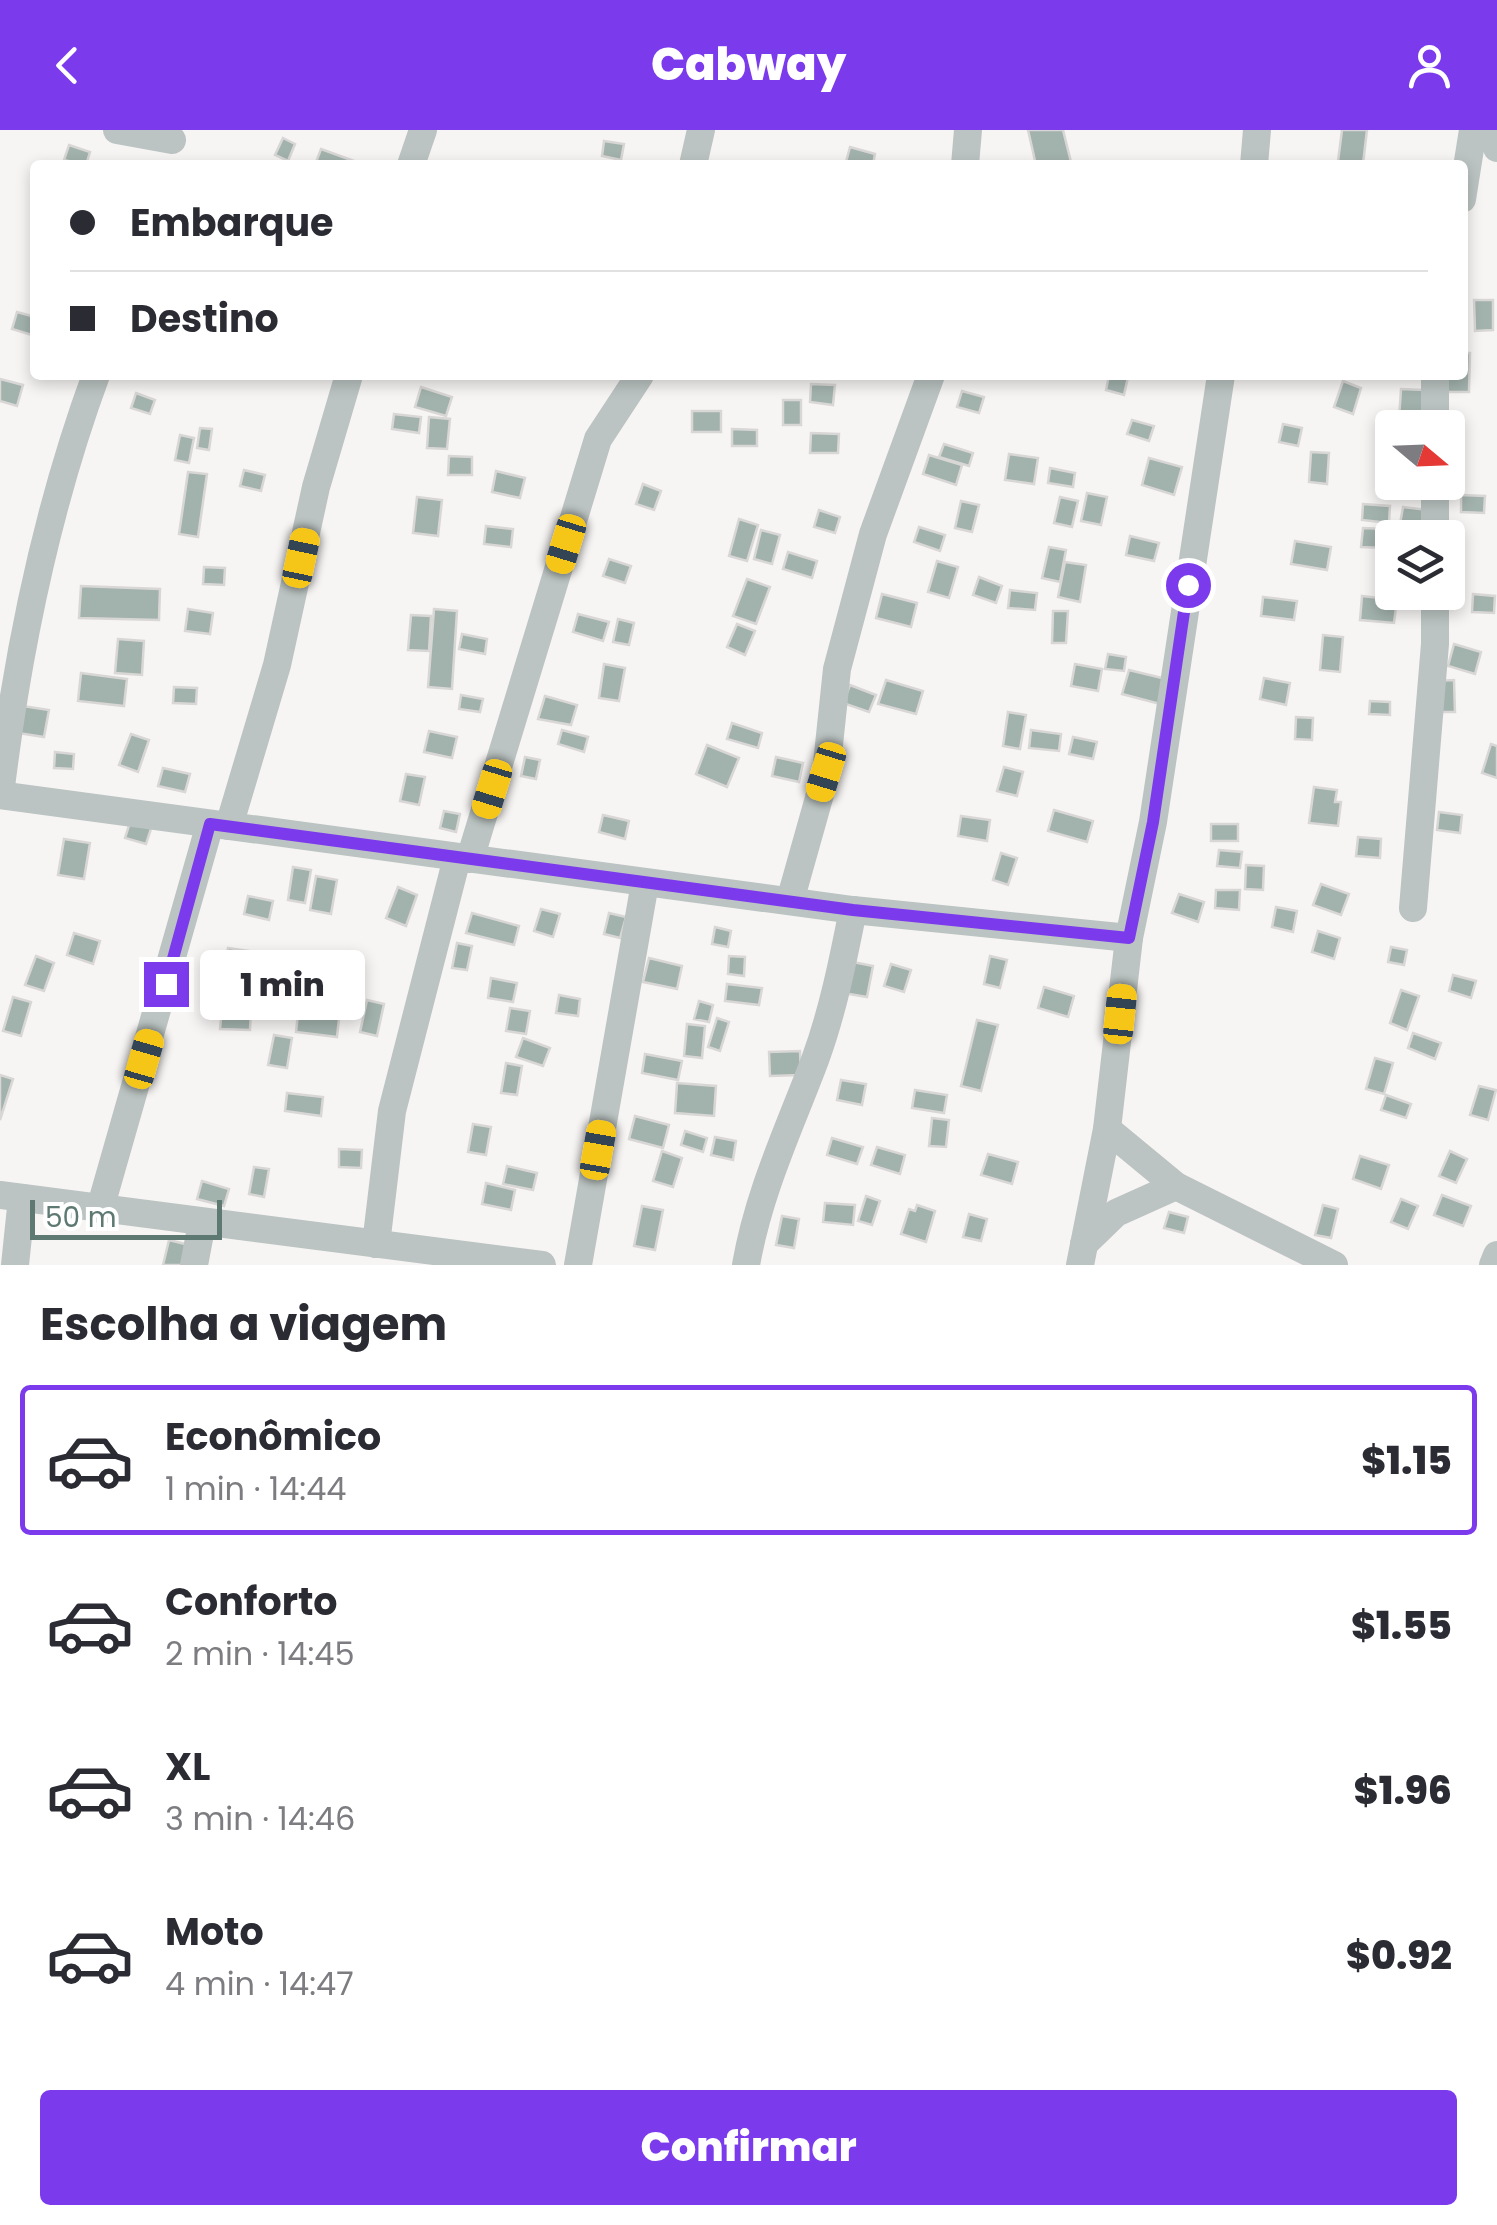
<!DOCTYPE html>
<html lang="pt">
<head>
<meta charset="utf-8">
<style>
  body { margin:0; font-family:Poppins,sans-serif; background:#f2f2f3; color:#2b2b33; height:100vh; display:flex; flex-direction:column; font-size:38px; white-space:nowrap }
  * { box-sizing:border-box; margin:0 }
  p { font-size:32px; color:#7c7c81 }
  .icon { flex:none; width:55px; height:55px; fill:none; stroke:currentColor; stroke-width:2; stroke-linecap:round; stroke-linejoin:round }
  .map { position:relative; height:1135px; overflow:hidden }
  .side { display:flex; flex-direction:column; background:#fff; flex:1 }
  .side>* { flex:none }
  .top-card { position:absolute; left:30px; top:30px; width:1438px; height:220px; border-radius:10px; box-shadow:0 5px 15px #0003; display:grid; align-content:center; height:220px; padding:0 40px; background:#fff }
  .needle { width:65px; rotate:109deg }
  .controls { position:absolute; left:1375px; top:280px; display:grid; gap:20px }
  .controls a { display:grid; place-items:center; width:90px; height:90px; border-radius:10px; background:#fff; box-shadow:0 5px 15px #0003; font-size:50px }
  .scale { position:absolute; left:30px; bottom:25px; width:192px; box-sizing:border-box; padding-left:10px; border:5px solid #5e7972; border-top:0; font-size:28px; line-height:35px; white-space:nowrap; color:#5e7972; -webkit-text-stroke:8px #fff; paint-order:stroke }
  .end { position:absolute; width:45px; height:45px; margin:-22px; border:12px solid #7c3aed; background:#fff; box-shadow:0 0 0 5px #fff }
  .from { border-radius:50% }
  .bubble { position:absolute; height:70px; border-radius:10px; background:#fff; box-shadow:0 5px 15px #0003; font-size:32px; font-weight:800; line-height:70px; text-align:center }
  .car { position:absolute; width:30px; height:60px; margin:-30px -15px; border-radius:12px; box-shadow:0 0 8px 2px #0007; background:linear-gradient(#f5c518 24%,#345 0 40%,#f5c518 0 76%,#345 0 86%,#f5c518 0) }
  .top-card b { display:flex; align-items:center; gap:35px; height:95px; font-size:38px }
  .top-card b+b { border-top:2px solid #e1e1e2 }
  .top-card i { width:25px; height:25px; background:#2b2b33 }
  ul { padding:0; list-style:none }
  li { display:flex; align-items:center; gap:30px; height:150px; margin:0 20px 15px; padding:0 20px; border:5px solid transparent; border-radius:10px }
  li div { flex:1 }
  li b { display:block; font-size:38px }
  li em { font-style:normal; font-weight:800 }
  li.on { border-color:#7c3aed }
  li>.icon { width:90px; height:90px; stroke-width:1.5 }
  h2 { padding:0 40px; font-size:45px; line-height:120px }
  .button { display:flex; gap:20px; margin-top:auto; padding:20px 40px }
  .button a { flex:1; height:115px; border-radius:10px; background:#7c3aed; color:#fff; font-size:40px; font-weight:800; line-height:115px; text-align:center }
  header { display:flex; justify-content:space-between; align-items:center; height:130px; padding:0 40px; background:#7c3aed; color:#fff; font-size:45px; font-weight:800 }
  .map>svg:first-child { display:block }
  .building { fill:#a2b2ad; stroke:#d9d7d6; stroke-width:2.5 }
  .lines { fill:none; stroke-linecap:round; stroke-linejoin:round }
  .street { stroke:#bbc4c2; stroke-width:28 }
  .route { stroke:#7c3aed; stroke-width:12 }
</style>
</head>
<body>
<header><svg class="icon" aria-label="back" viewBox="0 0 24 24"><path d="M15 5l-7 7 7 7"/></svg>Cabway<svg class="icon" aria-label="person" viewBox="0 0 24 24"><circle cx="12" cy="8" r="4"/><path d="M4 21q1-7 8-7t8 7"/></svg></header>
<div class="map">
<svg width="1497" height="1135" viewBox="0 0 1497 1135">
  <rect width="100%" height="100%" fill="#f7f5f4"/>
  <g class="building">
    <path d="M1028,0h35l8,32 -35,3z"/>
    <path d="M1342,0h25l-4,34 -25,-3z"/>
    <path d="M283,8l12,6 -7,17 -13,-6z"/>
    <path d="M604,11l20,3 -3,16 -19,-4z"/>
    <path d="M69,15l21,7 -4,13 -22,-5z"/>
    <path d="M850,17l25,7 -2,11 -27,-3z"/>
    <path d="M321,19l33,12 -2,4h-37z"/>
    <path d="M1474,170h19v30l-18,1z"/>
    <path d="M17,182l18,5v19l-23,-7z"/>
    <path d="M1462,223h8l-1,39h-24v-17h17z"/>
    <path d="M1109,245l19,2 -4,18 -18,-5z"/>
    <path d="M0,249l23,6 -6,21 -17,-5z"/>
    <path d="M1343,251l18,7 -8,26 -19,-7z"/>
    <path d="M811,254l24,1 -2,20 -23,-3z"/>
    <path d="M421,257l31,10 -6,19 -31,-9z"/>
    <path d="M1401,259l24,1 -1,30 -25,-1z"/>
    <path d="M962,261l22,6 -5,16 -22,-6z"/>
    <path d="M136,263l19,7 -5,14 -19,-6z"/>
    <rect x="783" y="270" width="18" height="25"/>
    <rect x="692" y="281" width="29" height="21"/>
    <path d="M394,284l27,3 -2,16 -27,-4z"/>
    <path d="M429,287l21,2 -3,30 -20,-1z"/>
    <path d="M1132,290l22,6 -5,15 -22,-7z"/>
    <path d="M1283,294l19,4 -4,18 -19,-4z"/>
    <path d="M200,298l12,1 -3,21 -12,-2z"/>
    <path d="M732,299l25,1v16h-25z"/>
    <path d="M811,303l28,1 -1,19h-28z"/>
    <path d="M180,305l14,3 -5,25 -14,-3z"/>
    <path d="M944,314l29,9 -4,13 -30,-9z"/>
    <path d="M1311,322l18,1 -2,31 -18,-2z"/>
    <path d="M1009,324l29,4 -4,26 -29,-4z"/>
    <path d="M929,325l33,10 -6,20 -33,-11z"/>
    <path d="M449,326l23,1v18h-24z"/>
    <path d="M1149,328l33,9 -8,28 -32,-10z"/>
    <path d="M1050,338l25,5 -2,14 -25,-4z"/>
    <path d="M244,340l21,5 -4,16 -21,-5z"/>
    <path d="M496,341l29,7 -5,20 -28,-6z"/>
    <path d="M188,342l19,2 -9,63 -19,-3z"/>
    <path d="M643,354l18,7 -7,19 -18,-6z"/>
    <path d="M1087,363l20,4 -6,28 -20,-4z"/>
    <path d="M1461,365l24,1 -1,17 -23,-1z"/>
    <path d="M417,367l25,3 -4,36 -25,-3z"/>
    <path d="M1060,367l18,4 -6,26 -18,-4z"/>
    <path d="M961,371l18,4 -7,27 -17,-4z"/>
    <path d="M1363,374l27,2 -1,17 -27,-3z"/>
    <path d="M1403,377l25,3 -3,17 -25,-3z"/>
    <path d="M819,380l21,7 -5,16 -21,-6z"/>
    <path d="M739,389l19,6 -11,36 -18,-5z"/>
    <path d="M486,396l27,3 -2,18 -27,-3z"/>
    <path d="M919,397l26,8 -5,16 -26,-9z"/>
    <path d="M1363,398l22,1 -1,19 -23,-1z"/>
    <path d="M761,400l19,5 -8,29 -18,-5z"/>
    <path d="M1130,406l29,7 -5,18 -28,-6z"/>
    <path d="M1295,411l36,6 -4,23 -36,-6z"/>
    <path d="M1049,417l17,3 -6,32 -18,-4z"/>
    <path d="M788,422l29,9 -5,17 -29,-9z"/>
    <path d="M609,429l22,7 -6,17 -22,-7z"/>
    <path d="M937,431l21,6 -9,31 -21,-6z"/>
    <path d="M1065,432l21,3 -6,37 -22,-5z"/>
    <path d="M204,437l21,1 -1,17 -21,-1z"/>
    <path d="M979,447l23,9 -6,17 -23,-8z"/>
    <path d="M747,449l23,8 -14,37 -23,-8z"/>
    <path d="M81,456l79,3 -1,31 -80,-2z"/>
    <path d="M1010,460l27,3 -2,17 -27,-2z"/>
    <path d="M882,464l35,9 -6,24 -35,-9z"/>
    <path d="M1473,464l22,2 -1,17 -22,-1z"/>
    <path d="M1362,466l35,4 -3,23 -34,-3z"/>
    <path d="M1263,467l34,4 -3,19 -33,-4z"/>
    <path d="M188,479l25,4 -3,21 -25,-3z"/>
    <path d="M434,479l23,2 -5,78 -24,-2z"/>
    <path d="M1053,481h15l-2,32h-14z"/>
    <path d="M578,484l31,8 -6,19 -30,-9z"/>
    <path d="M411,485l20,1 -2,35 -21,-1z"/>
    <path d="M618,489l16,4 -5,22 -16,-3z"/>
    <path d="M737,494l18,7 -10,24 -18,-8z"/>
    <path d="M462,504l25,5 -2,15 -26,-5z"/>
    <path d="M1323,505l20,2 -3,35 -20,-2z"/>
    <path d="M118,509l26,2 -2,34 -27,-2z"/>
    <path d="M1454,514l27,8 -6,22 -27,-8z"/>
    <path d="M1108,524l18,3 -2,14 -19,-2z"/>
    <path d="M604,534l21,4 -6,33 -20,-3z"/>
    <path d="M1075,534l27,5 -4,22 -27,-5z"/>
    <path d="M1129,540l37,9 -6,25 -38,-10z"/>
    <path d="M81,543l46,6 -3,27 -46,-5z"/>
    <path d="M1264,548l26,5 -4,22 -26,-6z"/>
    <path d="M886,550l37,11 -7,23 -38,-10z"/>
    <path d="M1454,550l1,32h-20v-31z"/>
    <path d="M850,555l26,10 -7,17 -26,-9z"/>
    <path d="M174,557l23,1 -1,16 -23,-1z"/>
    <path d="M461,565l22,4 -3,13 -21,-3z"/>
    <path d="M545,566l32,9 -6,20 -33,-6z"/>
    <path d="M1370,571l20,1v13l-21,-1z"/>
    <path d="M23,576l26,4 -5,27 -26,-4z"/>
    <path d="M1008,582l18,3 -6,34 -17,-3z"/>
    <path d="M1296,587l17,1 -1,22 -17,-1z"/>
    <path d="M732,593l30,10 -4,15 -31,-9z"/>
    <path d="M562,600l26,7 -4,15 -26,-8z"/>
    <path d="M1031,600l30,4 -2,17 -30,-3z"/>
    <path d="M429,601l28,6 -5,21 -28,-6z"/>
    <path d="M131,604l18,6 -11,32 -19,-7z"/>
    <path d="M1073,607l24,5 -4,17 -24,-5z"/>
    <path d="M1491,614l6,2v32l-15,-5z"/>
    <path d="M707,615l32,13 -12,29 -31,-13z"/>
    <path d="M55,622l19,2 -1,15 -19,-1z"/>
    <path d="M525,627l15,3 -4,19 -15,-3z"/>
    <path d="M776,627l27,6 -4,19 -27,-6z"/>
    <path d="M1004,637l19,5 -6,24 -20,-5z"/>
    <path d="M163,638l27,6 -5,18 -27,-6z"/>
    <path d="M406,644l19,3 -6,28 -19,-4z"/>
    <path d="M1314,657l23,3 -2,12h6l-3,24 -29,-3z"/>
    <path d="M1054,680l39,11 -6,21 -39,-11z"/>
    <path d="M444,681l16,3 -4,18 -16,-4z"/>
    <path d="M1439,682l23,3 -2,18 -23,-3z"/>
    <path d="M603,685l26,6 -4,18 -26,-7z"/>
    <path d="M961,686l29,4 -3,21 -29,-5z"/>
    <path d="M131,689l21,7 -6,18 -21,-6z"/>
    <rect x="1211" y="694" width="27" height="17"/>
    <path d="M1358,707l23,2 -1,19 -24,-2z"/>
    <path d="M64,709l26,4 -6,36 -26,-4z"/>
    <path d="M1219,720l23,2 -2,16 -23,-2z"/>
    <path d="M1001,723l16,5 -9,27 -15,-5z"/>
    <path d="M1246,735l18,1 -1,24 -18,-1z"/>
    <path d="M293,737l18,3 -6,33 -17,-3z"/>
    <path d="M316,746l21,4 -6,34 -21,-4z"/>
    <path d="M1321,754l28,10 -8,21 -28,-10z"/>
    <path d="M398,757l19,8 -11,31 -20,-8z"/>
    <path d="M1216,760h24l-1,20 -24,-2z"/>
    <path d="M1179,764l25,8 -6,20 -26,-9z"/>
    <path d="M248,766l25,5 -4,19 -25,-6z"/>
    <path d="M1276,777l21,4 -4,21 -21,-5z"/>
    <path d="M541,779l19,5 -7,23 -19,-6z"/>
    <path d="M472,783l47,13 -5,19 -48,-12z"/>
    <path d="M609,783l17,4 -6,21 -16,-4z"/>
    <path d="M715,797l16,4 -3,16 -16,-3z"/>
    <path d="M1318,801l22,7 -6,21 -22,-7z"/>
    <path d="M74,803l26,8 -7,23 -26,-9z"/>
    <path d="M457,813l15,3 -5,24 -15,-2z"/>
    <path d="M1391,817l16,3 -3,15 -16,-3z"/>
    <path d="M228,818l28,4 -2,17 -29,-3z"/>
    <path d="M36,826l18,7 -10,28 -19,-6z"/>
    <path d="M729,826l16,1 -1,19 -16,-2z"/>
    <path d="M990,826l17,4 -7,28 -16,-4z"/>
    <path d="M649,828l33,8 -5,23 -34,-7z"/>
    <path d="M848,831l25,5 -6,31 -24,-4z"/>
    <path d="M891,834l20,6 -7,22 -20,-6z"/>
    <path d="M318,844l30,4 -3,18 -29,-3z"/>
    <path d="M1453,845l23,6 -5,17 -22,-7z"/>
    <path d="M491,848l26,5 -4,19 -25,-4z"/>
    <path d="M727,854l35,4 -3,17 -34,-4z"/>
    <path d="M1044,857l30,9 -6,21 -30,-9z"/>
    <path d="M1401,860l18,6 -12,34 -17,-7z"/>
    <path d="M559,865l21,4 -2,17 -22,-3z"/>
    <path d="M13,867l18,5 -10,34 -18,-5z"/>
    <path d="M367,870l17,4 -7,32 -17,-4z"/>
    <path d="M699,871l14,4 -4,17 -15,-3z"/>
    <path d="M222,878l29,2 -1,20 -30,-1z"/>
    <path d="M510,878l20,3 -4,23 -20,-3z"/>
    <path d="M298,884l41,5 -2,18 -41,-5z"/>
    <path d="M717,888l12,4 -9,29 -12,-4z"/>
    <path d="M977,890l21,5 -17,66 -20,-5z"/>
    <path d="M687,894l18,2 -3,32 -18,-2z"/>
    <path d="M1413,903l28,10 -6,16 -27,-11z"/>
    <path d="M274,905l18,3 -5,30 -19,-3z"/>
    <path d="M523,908l27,10 -7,18 -27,-9z"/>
    <path d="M800,921l1,24 -31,1 -1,-24z"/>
    <path d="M645,924l37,7 -4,19 -36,-7z"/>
    <path d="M1375,928l18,5 -9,31 -18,-5z"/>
    <path d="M506,933l16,3 -5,29 -16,-2z"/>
    <path d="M0,945l13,4 -13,41z"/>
    <path d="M841,950l25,4 -4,21 -25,-5z"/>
    <path d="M677,953l39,3 -2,30 -39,-3z"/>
    <path d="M1479,956l17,4 -8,30 -18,-5z"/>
    <path d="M915,960l32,5 -3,18 -32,-5z"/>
    <path d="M287,963l36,4 -2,19 -36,-5z"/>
    <path d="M1386,965l25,9 -5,14 -25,-8z"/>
    <path d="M635,986l34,9 -6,23 -34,-9z"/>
    <path d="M932,988l17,2 -3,27 -17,-1z"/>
    <path d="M473,994l18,3 -5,28 -18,-3z"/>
    <path d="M685,1001l22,7 -4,14 -22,-7z"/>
    <path d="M715,1007l21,4 -3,19 -22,-5z"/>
    <path d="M832,1008l31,9 -6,17 -30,-9z"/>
    <path d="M877,1017l28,8 -5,19 -29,-9z"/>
    <path d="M339,1019l23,1 -1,18 -22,-1z"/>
    <path d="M662,1021l20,7 -9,29 -20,-6z"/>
    <path d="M1450,1021l17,8 -11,24 -17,-7z"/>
    <path d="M988,1024l30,8 -6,22 -31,-9z"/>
    <path d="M1360,1026l29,9 -8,24 -28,-10z"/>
    <path d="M507,1036l30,7 -4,17 -30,-6z"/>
    <path d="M254,1037l15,2 -5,28 -15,-3z"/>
    <path d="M202,1051l27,8 -5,17 -27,-7z"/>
    <path d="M486,1053l29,7 -4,20 -29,-6z"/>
    <path d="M1442,1065l29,11 -8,20 -29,-11z"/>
    <path d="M866,1066l14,5 -8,24 -14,-4z"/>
    <path d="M1401,1069l17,7 -10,23 -17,-7z"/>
    <path d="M825,1073l30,2 -2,20 -30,-3z"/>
    <path d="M917,1075l18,6 -9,31 -25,-8 8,-25 6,2z"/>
    <path d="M1323,1075l15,4 -7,29 -16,-3z"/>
    <path d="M642,1076l21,4 -8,40 -21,-4z"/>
    <path d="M1169,1082l19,5 -4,16 -20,-5z"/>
    <path d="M969,1084l18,5 -6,22 -18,-4z"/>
    <path d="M782,1086l17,3 -5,29 -18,-3z"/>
    <path d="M169,1110l20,5 -4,20h-22z"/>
  </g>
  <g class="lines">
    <g class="street">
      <path d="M117,0l55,10"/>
      <path d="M1490,0l7,18"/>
      <path d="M411,35l12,-35"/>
      <path d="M693,35l8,-35"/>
      <path d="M965,35l3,-35"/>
      <path d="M1254,35l3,-35"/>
      <path d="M1462,69l11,-69"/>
      <path d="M1435,298v-53"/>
      <path d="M1435,408v-56"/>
      <path d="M0,665l853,115 276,28"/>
      <path d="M0,665c17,-141 47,-287 96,-420"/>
      <path d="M229,696l48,-161 39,-178 33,-112"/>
      <path d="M470,729l128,-420 42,-64"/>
      <path d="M790,771l36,-128 11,-104 36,-135 58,-159"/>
      <path d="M1413,778l22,-264v-52"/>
      <path d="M1107,999l69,57 158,79"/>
      <path d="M0,1065l542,70"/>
      <path d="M100,1079l110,-385"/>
      <path d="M376,1114l16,-133 65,-253"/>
      <path d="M1084,1114l32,-31 60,-27"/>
      <path d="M15,1135l7,-67"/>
      <path d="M194,1135l8,-42"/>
      <path d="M578,1135l67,-382"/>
      <path d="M746,1135c13,-74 43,-136 69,-205 18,-49 28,-100 38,-150"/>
      <path d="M1080,1135l27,-136 22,-191 24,-116 68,-447"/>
      <path d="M1493,1135l4,-10"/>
    </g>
  </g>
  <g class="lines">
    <path class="route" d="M166,854l44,-160 643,86 276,28 24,-116 35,-237"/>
  </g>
</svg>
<div class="controls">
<a><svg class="needle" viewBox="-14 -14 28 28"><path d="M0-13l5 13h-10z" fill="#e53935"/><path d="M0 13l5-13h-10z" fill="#7c7c81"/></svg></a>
<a><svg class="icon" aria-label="layers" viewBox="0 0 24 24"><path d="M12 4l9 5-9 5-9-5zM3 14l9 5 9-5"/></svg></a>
</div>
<div class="scale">50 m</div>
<i class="end from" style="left:1188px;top:455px"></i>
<i class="end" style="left:166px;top:854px"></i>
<div class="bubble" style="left:200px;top:820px;width:165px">1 min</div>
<i class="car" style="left:566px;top:414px;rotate:197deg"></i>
<i class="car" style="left:301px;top:428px;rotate:12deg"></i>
<i class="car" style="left:826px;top:642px;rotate:197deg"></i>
<i class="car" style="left:492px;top:659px;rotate:197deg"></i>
<i class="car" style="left:1120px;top:884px;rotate:6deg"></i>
<i class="car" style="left:144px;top:929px;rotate:16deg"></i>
<i class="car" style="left:598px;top:1020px;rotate:10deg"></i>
<div class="top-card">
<b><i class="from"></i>Embarque</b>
<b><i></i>Destino</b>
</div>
</div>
<section class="side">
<h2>Escolha a viagem</h2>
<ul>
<li class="on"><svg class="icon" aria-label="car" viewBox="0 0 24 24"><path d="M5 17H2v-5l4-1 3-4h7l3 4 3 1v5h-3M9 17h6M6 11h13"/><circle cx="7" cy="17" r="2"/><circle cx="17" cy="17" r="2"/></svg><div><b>Econômico</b><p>1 min · 14:44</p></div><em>$1.15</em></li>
<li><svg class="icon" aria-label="car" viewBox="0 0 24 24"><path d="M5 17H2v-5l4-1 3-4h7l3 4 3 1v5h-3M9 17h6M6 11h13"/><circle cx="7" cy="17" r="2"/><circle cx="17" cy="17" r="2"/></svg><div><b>Conforto</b><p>2 min · 14:45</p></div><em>$1.55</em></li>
<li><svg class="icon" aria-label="car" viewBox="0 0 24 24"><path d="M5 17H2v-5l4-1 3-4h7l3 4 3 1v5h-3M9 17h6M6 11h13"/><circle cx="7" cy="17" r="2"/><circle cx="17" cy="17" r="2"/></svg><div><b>XL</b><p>3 min · 14:46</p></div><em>$1.96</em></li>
<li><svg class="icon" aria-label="car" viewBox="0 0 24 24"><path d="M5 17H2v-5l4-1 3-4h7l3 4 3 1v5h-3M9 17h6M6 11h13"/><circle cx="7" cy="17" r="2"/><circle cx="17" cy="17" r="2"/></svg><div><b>Moto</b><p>4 min · 14:47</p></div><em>$0.92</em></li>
</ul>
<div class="button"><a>Confirmar</a></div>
</section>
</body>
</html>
